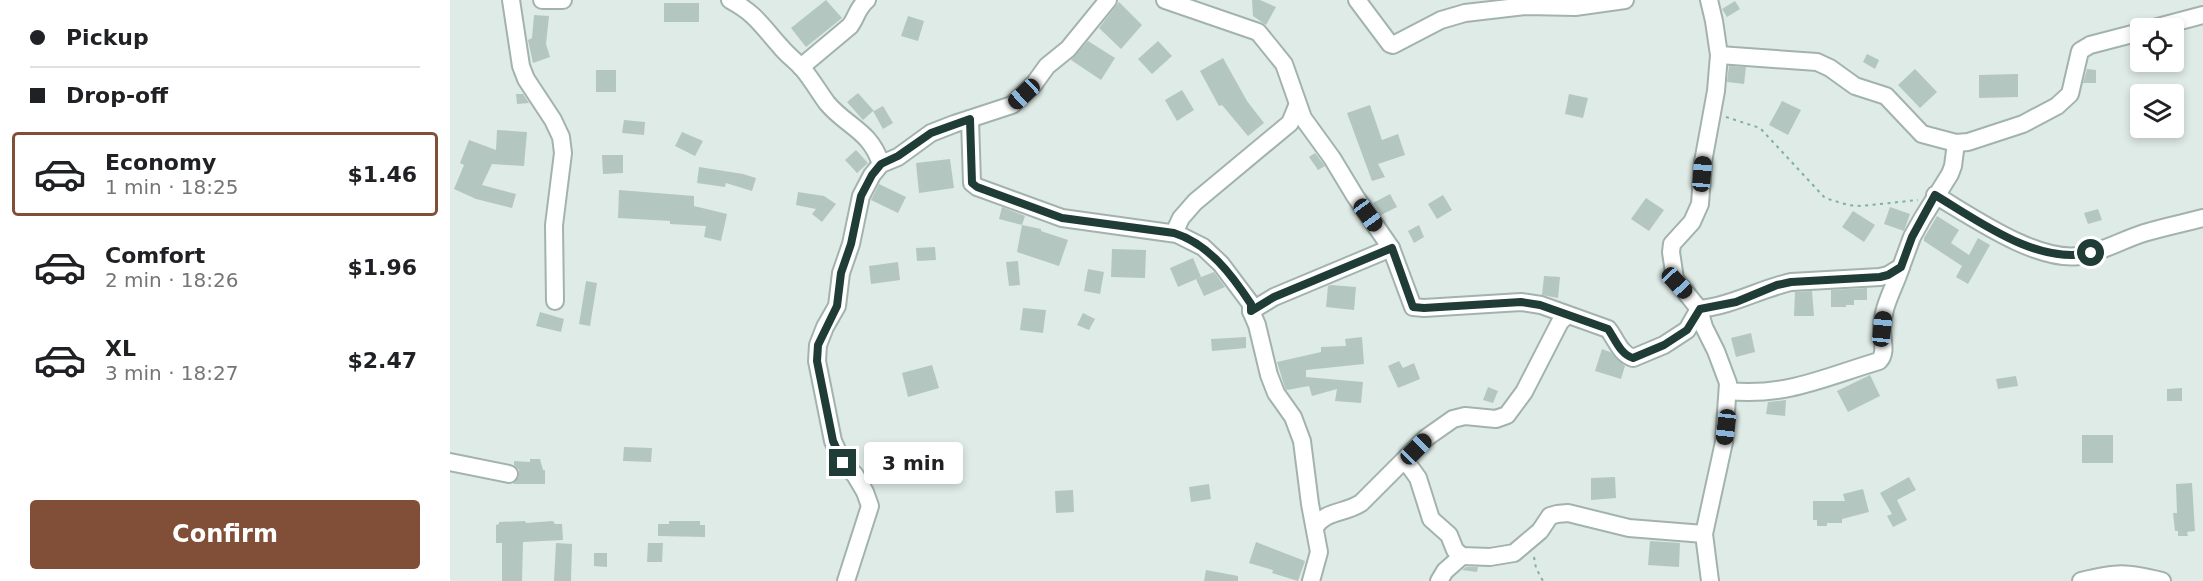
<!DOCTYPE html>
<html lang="en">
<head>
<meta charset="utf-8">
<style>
  body { margin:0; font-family:"DejaVu Sans",sans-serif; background:#f2f2f2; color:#202124; height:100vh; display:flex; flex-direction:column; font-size:22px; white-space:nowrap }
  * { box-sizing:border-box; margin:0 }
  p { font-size:20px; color:#757577 }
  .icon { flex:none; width:33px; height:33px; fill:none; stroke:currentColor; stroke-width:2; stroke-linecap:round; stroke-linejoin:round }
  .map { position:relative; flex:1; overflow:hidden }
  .panel { display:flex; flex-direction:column; background:#fff; width:450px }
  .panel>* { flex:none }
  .hud { display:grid; align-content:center; height:132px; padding:0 30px; background:#fff }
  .fabs { position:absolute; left:1680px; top:18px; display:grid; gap:12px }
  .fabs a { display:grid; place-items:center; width:54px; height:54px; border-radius:6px; background:#fff; box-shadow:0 3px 9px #0003; font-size:30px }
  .end { position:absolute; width:27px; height:27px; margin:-14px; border:8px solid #1f3c36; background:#fff; box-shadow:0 0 0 3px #fff }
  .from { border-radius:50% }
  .bubble { position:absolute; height:42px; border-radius:6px; background:#fff; box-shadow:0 3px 9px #0003; font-size:20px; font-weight:700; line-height:42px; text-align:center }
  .car { position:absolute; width:18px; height:36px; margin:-18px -9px; border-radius:8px; box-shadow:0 0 4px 2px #0007; background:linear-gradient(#222 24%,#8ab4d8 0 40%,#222 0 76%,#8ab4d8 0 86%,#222 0) }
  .hud b { display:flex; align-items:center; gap:21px; height:57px; font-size:22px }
  .hud b+b { border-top:2px solid #e0e0e0 }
  .hud i { width:15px; height:15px; background:#202124 }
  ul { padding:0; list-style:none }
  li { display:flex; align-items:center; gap:18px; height:84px; margin:0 12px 9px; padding:0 18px; border:3px solid transparent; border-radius:6px }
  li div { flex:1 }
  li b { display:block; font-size:22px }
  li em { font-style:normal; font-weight:700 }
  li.selected { border-color:#814e38 }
  li>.icon { width:54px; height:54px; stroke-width:1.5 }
  .action { display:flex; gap:12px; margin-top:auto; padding:12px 30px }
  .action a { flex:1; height:69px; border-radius:6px; background:#814e38; color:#fff; font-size:24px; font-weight:700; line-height:69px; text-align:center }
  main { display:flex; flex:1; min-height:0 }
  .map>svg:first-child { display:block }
  .building { fill:#b4c6c0 }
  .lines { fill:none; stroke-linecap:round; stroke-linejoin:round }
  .minor-casing { stroke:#a2b3ae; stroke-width:20 }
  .path { stroke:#7eb0a4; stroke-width:2; stroke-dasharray:3 4.5; stroke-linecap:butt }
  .minor { stroke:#fff; stroke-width:16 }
  .route { stroke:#1f3c36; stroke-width:8 }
</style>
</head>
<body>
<main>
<section class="panel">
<div class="hud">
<b><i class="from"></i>Pickup</b>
<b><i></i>Drop-off</b>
</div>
<ul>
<li class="selected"><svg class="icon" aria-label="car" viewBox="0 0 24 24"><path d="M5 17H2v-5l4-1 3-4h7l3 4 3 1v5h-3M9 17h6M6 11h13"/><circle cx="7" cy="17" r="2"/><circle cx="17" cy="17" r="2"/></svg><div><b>Economy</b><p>1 min · 18:25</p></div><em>$1.46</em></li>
<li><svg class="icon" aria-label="car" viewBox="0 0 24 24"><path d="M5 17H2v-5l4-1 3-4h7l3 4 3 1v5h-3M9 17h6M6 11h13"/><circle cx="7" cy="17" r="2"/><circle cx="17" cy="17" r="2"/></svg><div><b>Comfort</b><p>2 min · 18:26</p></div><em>$1.96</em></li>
<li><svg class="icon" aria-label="car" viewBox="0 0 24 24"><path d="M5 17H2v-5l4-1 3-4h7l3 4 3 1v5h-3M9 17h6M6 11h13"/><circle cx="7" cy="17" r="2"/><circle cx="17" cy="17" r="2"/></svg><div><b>XL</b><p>3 min · 18:27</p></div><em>$2.47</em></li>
</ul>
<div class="action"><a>Confirm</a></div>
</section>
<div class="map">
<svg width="1753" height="581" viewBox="0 0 1753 581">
  <rect width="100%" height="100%" fill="#dfebe6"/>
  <g class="building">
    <path d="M376,0l16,18 -36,29 -15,-19z"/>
    <path d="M802,0h8l16,7 -10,18 -13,-9z"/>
    <path d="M1285,1l5,8 -13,8 -5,-8z"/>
    <path d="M669,2l23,23 -21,24 -22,-21z"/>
    <rect x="214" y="3" width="35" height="19"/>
    <path d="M84,15l15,1 -3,28 4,13 -17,6 -5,-23 4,-2z"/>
    <path d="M458,16l16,5 -6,20 -17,-5z"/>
    <path d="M638,41l27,17 -14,22 -30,-20z"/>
    <path d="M708,41l14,15 -20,18 -14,-15z"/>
    <path d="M1417,54l12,6 -4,9 -12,-7z"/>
    <path d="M773,58l24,43 17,22 -16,13 -26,-31 -3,1 -19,-35z"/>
    <path d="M1279,66l17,1 -2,17 -17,-2z"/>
    <path d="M1465,69l22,23 -17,16 -22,-23z"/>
    <path d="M1637,69l9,1v13h-13z"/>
    <rect x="146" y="70" width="20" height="22"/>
    <path d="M1568,74v23l-39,1v-23z"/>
    <path d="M732,90l12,20 -17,11 -12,-21z"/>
    <path d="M408,93l16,18 9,-5 10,17 -10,6 -10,-18 -10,9 -16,-18z"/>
    <path d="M66,94h7l6,9 -12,1z"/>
    <path d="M1119,94l19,4 -5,20 -18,-4z"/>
    <path d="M1332,101l19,9 -13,25 -19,-10z"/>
    <path d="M920,105l12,35 16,-6 7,21 -27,9 7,13 -13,4 -25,-68z"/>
    <path d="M174,120l21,2 -1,13 -22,-2z"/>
    <path d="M47,130l30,2 -3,34 -32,-2 -10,21 34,9 -4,14 -36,-9 -22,-10 10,-24 -4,-2 9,-23 27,10z"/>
    <path d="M232,132l21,9 -8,15 -20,-10z"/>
    <path d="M406,150l12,13 -11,10 -12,-13z"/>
    <path d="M865,153l10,13 -7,4 -9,-13z"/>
    <path d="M152,155h21v18l-20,1z"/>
    <path d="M500,159l4,29 -35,5 -3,-30z"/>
    <path d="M249,167l44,7 13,4 -4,13 -26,-8 -1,4 -28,-4z"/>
    <path d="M429,184l27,13 -8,16 -27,-13z"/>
    <path d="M169,190l75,6v10l33,8 -6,27 -17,-4 2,-11 -36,-2v-3l-52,-3z"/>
    <path d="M348,192l26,4 12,8 -14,18 -10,-8 4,-5 -20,-4z"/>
    <path d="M940,194l7,13 -16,8 -8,-12z"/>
    <path d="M993,195l9,15 -15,9 -9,-15z"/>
    <path d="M1196,198l18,12 -15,21 -18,-12z"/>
    <path d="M552,207l23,9 -3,9 -23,-6z"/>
    <path d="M1440,207l20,7 -6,17 -20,-7z"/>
    <path d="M1648,209l4,11 -14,4 -4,-11z"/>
    <path d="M1403,211l22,14 -11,17 -22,-15z"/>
    <path d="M1487,216l22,14 -8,13 18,12 9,-17 12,7 -22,39 -12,-7 6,-11 -38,-25v-3z"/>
    <path d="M572,225l19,4v2l27,9 -9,26 -42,-14z"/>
    <path d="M969,225l5,12 -10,6 -6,-12z"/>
    <path d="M485,247l1,13 -19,1 -1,-13z"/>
    <path d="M662,249l34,1 -1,28 -34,-1z"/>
    <path d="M743,258l8,19 -23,10 -8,-19z"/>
    <path d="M568,261l2,24 -11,1 -3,-24z"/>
    <path d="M448,262l2,18 -29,4 -2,-18z"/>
    <path d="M638,269l16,3 -4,22 -16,-3z"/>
    <path d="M764,272l11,15 -21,9 -8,-17z"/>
    <path d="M1094,276l16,1 -2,21 -16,-3z"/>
    <path d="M136,281l11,2 -7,43 -11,-2z"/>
    <path d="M881,285l25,2 -2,23 -28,-3 2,-21z"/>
    <path d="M1417,288v12h-13v5h-8v2h-15v-17z"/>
    <path d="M1362,291l2,25h-20l1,-24z"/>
    <path d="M573,308l23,2 -3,23 -23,-3z"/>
    <path d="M90,312l24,7 -3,13 -25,-6z"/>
    <path d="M633,313l12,6 -6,11 -12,-5z"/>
    <path d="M1301,333l4,19 -19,5 -5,-19z"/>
    <path d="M796,337v11l-34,3 -1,-12z"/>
    <path d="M912,337l2,27 -58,6v7l57,5 -2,21 -26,-2 2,-12 -25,7 -3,-10 -22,4 -2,-2 -8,-26 44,-10v-5l25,-1 -1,-7z"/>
    <path d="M1152,349l8,3 15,14 -4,13 -26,-8z"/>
    <path d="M949,361l4,7 11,-5 6,16 -22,9 -10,-22z"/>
    <path d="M482,365l7,23 -31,9 -6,-24z"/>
    <path d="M1420,375l10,21 -32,16 -11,-21z"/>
    <path d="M1566,376l2,10 -20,3 -2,-10z"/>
    <path d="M1038,387l10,4 -5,12 -10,-3z"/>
    <path d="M1732,388v13h-15v-12z"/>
    <path d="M1336,400l-1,16 -19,-2 2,-12z"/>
    <rect x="1632" y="435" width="31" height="28"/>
    <path d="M174,447l28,1 -1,14 -28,-1z"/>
    <path d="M80,459h10l3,11h2v14h-32l6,-8v-6l-5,-5v-4l16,1z"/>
    <path d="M1165,477l1,21 -25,2v-22z"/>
    <path d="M1459,477l7,13 -19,10 10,20 -14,7 -6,-11 5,-2 -12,-21z"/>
    <path d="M1742,483l3,48 -8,1 1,4h-10v-5h-3l-2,-18h4l-1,-29z"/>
    <path d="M759,484l2,15 -20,3 -2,-15z"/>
    <path d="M1413,489l6,23 -27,7v4h-15v3h-10v-6h-4v-19h32l-2,-7z"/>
    <path d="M623,490l1,22 -18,1 -1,-22z"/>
    <path d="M75,521l1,2 27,-2 2,3h7l1,16 -40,2 -1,39h-20v-38h-6v-18l3,-1v-2z"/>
    <path d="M219,521h31v4h5v12l-47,-1v-12h11z"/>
    <path d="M1200,541l30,2 -1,24 -31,-2z"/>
    <path d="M806,542l49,19 -7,20 -26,-8 1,-3 -24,-7z"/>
    <path d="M106,543l16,1 -1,37h-17z"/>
    <path d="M198,543h15l-1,19h-15z"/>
    <path d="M144,553h13v14l-13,-1z"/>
    <path d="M1016,567h12l-1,5 -15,-2z"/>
    <path d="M756,570l32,6v5h-34z"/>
  </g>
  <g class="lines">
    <defs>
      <g id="minor">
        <path d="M61,0l10,66 5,13 27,41 8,17 2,16 -9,72 1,76"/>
        <path d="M92,0h21"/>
        <path d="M280,0c26,14 31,25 50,46 7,9 16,15 23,23 9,11 16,23 24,34 20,24 43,27 54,61"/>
        <path d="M715,0l93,32 26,32 19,54 29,40 23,38 36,52 22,59 11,1 97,-6 20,3 67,24c8,10 12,25 25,29l31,-13 23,-15 12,-21c32,-3 61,-20 92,-27l89,-5 8,-2 13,-8 11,-30 10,-18 28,-45 3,-8 3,-23"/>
        <path d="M907,0l33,44 3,1 48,-25 24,-7 61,-7 49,1 50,-7"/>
        <path d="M1259,0l5,21 5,34 -3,36 -13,71 -3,42 -8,18 -20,22 -1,8 4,27 24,30 5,18 12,24 12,32 -4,59 -20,92 6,47"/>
        <path d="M1704,28l49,-13"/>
        <path d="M1269,55l98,7 13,6 25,18 31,10 36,38 34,9 12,-1 55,-18 34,-18 13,-12 10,-43 10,-6 50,-13"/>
        <path d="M351,67l49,-41c7,-9 7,-18 17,-26"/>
        <path d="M520,119l2,64 5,4 85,31 115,16 26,13 18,17 30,40v7l6,14 12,50 7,18 17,24 9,24 8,63 9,48 -8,29"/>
        <path d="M1485,195c36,21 101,67 144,61 23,-4 43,-16 65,-23 20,-6 40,-10 59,-15"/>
        <path d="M724,233l7,-15 14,-16 95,-79 7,-17"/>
        <path d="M801,311l23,-14 117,-49"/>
        <path d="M1278,391c58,6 97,-14 151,-30 8,-8 3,-21 3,-31 0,-24 12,-41 19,-63"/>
        <path d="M955,460l13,18 13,41 18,16 6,15 7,6 28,1 24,-4 26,-22 10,-15 7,-2 11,-1 61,15 75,6"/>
        <path d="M0,462l59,12"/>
        <path d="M865,527c11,-17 29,-13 46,-24l65,-65 27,-19 12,-3 31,3 11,-4 17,-23 36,-70 7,-7"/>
        <path d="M396,581l24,-75 -5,-14 -10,-17 -12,-12 -10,-22 -16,-80 1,-16 7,-18 12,-21 4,-33 10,-29 10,-48 11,-21 9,-11 17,-7 33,-24 23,-9 58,-19 22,-21 13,-18 21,-17 40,-49"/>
        <path d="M989,581l6,-10 17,-15"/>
        <path d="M1631,581c36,-9 45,-9 81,0"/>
      </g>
    </defs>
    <use href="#minor" class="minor-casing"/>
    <g class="path">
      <path d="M1276,117l34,11 65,70 23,7 13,1 57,-6"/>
      <path d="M1084,557l2,11 7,13"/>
    </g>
    <use href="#minor" class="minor"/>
  </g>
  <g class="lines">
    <path class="route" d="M393,463l-10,-22 -16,-80 1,-16 19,-39 4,-33 10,-29 10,-48 11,-21 9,-11 17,-8 33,-23 39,-14 2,64 5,4 85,31 112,15c35,11 58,42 77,71v7l23,-14 118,-49 21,59 11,1 97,-6 19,3 68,24c7,10 12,25 25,29l31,-13 23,-15 13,-21 36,-7 41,-17 14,-3 89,-5 8,-2 13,-8 11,-30 23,-42c45,27 102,70 156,58"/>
  </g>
</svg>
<div class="fabs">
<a><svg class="icon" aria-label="locate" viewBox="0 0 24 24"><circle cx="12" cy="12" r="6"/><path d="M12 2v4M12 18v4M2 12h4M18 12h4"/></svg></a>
<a><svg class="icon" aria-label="layers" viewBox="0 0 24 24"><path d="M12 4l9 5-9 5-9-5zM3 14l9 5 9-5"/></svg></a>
</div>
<i class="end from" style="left:1641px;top:253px"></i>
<i class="end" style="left:393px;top:463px"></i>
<div class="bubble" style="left:414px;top:442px;width:99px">3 min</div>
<i class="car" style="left:574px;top:94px;rotate:227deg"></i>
<i class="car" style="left:1252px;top:174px;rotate:5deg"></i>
<i class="car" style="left:918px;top:215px;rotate:144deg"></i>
<i class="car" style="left:1227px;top:283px;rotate:137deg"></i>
<i class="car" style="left:1432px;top:329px;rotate:6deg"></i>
<i class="car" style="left:1276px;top:427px;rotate:187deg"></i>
<i class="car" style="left:966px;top:449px;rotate:45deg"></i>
</div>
</main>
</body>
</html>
